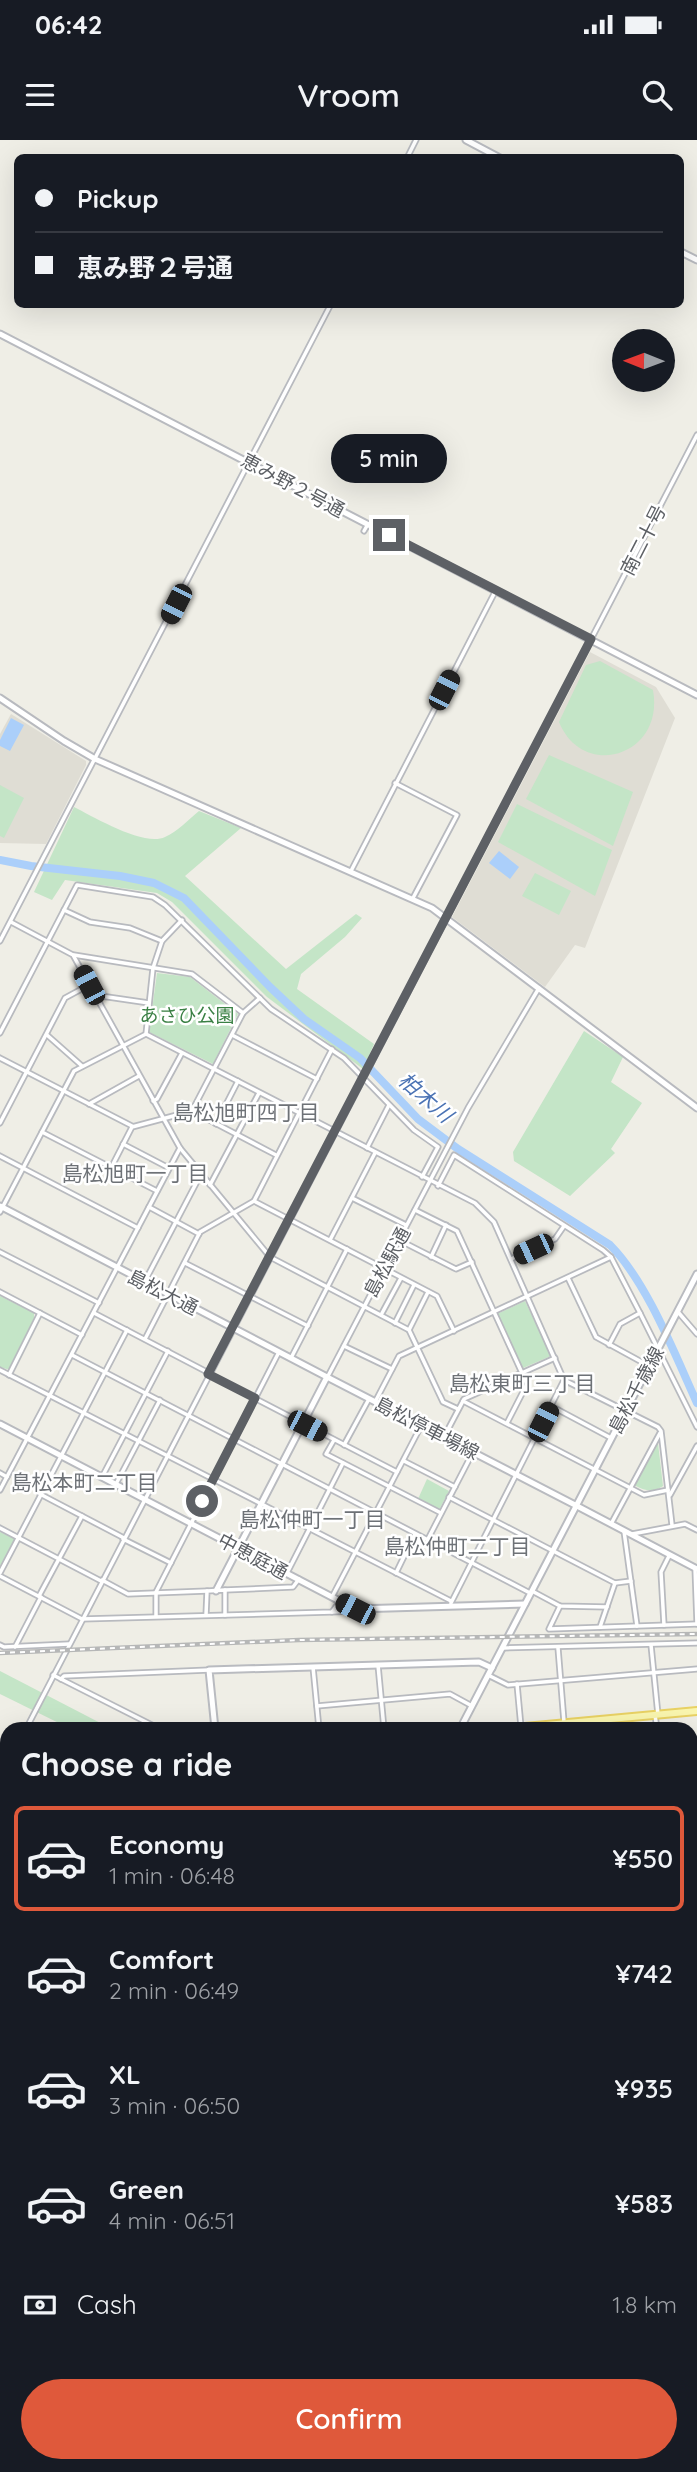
<!DOCTYPE html>
<html lang="en">
<head>
<meta charset="utf-8">
<style>
  body { margin:0; font-family:Quicksand,"Noto Sans JP",sans-serif; background:#242831; color:#f1f3f6; height:100vh; display:flex; flex-direction:column; font-size:26px; white-space:nowrap }
  * { box-sizing:border-box; margin:0 }
  p { font-size:23px; color:#9ea1a6 }
  .icon { flex:none; width:38px; height:38px; fill:none; stroke:currentColor; stroke-width:2; stroke-linecap:round; stroke-linejoin:round }
  .map { position:relative; flex:1; overflow:hidden }
  .sheet { position:absolute; left:0px; top:1582px; width:698px; height:751px; display:flex; flex-direction:column; background:#171b24; border-radius:21px 21px 0 0; box-shadow:0 7px 28px #0002 }
  .sheet>* { flex:none }
  .banner { position:absolute; left:14px; top:14px; width:670px; height:154px; border-radius:10px; box-shadow:0 7px 28px #0002; display:grid; align-content:center; height:154px; padding:0 21px; background:#171b24 }
  .needle { width:46px; rotate:271deg }
  .tools { position:absolute; left:612px; top:189px; display:grid; gap:14px }
  .tools a { display:grid; place-items:center; width:63px; height:63px; border-radius:50%; background:#171b24; box-shadow:0 7px 28px #0002; font-size:35px }
  .end { position:absolute; width:32px; height:32px; margin:-16px; border:9px solid #5d6065; background:#fff; box-shadow:0 0 0 4px #fff }
  .from { border-radius:50% }
  .bubble { position:absolute; height:49px; border-radius:24px; background:#171b24; box-shadow:0 7px 28px #0002; font-size:23px; font-weight:600; line-height:49px; text-align:center }
  .car { position:absolute; width:21px; height:42px; margin:-21px -10px; border-radius:9px; box-shadow:0 0 5px 2px #0007; background:linear-gradient(#222 24%,#8ab4d8 0 40%,#222 0 76%,#8ab4d8 0 86%,#222 0) }
  .banner b { display:flex; align-items:center; gap:24px; height:66px; font-size:26px }
  .banner b+b { border-top:2px solid #363941 }
  .banner i { width:18px; height:18px; background:#f1f3f6 }
  ul { padding:0; list-style:none }
  li { display:flex; align-items:center; gap:21px; height:105px; margin:0 14px 10px; padding:0 7px; border:4px solid transparent; border-radius:10px }
  li div { flex:1 }
  li b { display:block; font-size:26px }
  li em { font-style:normal; font-weight:600 }
  li.selected { border-color:#df593b }
  li>.icon { width:63px; height:63px; stroke-width:1.5 }
  h2 { padding:0 21px; font-size:32px; line-height:84px }
  .pay { display:flex; align-items:center; gap:18px; height:77px; padding:0 21px; font-size:26px }
  .pay p { margin-inline-start:auto }
  .button { display:flex; gap:14px; margin-top:auto; padding:14px 21px }
  .button a { flex:1; height:80px; border-radius:42px; background:#df593b; color:#fff; font-size:28px; font-weight:600; line-height:80px; text-align:center }
  .status { display:flex; justify-content:space-between; align-items:center; height:49px; padding:0 35px; background:#171b24; direction:ltr }
  .status svg { height:19px; fill:currentColor }
  header { display:flex; justify-content:space-between; align-items:center; height:91px; padding:0 21px; background:#171b24; font-size:32px; font-weight:600 }
  .map>svg:first-child { display:block }
  .education { fill:#dfddd4 }
  .green { fill:#c4e5c7 }
  .water { fill:#abcffa }
  .lines { fill:none; stroke-linecap:round; stroke-linejoin:round }
  .stream { stroke:#abcffa; stroke-width:2 }
  .river { stroke:#abcffa; stroke-width:8 }
  .minor-casing { stroke:#b8babf; stroke-width:7 }
  .tertiary-casing { stroke:#b8babf; stroke-width:9 }
  .secondary-casing { stroke:#b9bbc0; stroke-width:9 }
  .primary-casing { stroke:#e9d264; stroke-width:10 }
  .minor { stroke:#fff; stroke-width:3.5 }
  .tertiary { stroke:#fff; stroke-width:5 }
  .secondary { stroke:#fff; stroke-width:5 }
  .primary { stroke:#faf6af; stroke-width:6 }
  .rail-casing { stroke:#b6b7b7; stroke-width:4.5 }
  .rail { stroke:#fff; stroke-width:2; stroke-dasharray:5; stroke-linecap:butt }
  .route { stroke:#5d6065; stroke-width:9 }
  .labels { text-anchor:middle; dominant-baseline:central; stroke-width:5; stroke-linejoin:round; paint-order:stroke }
  .street-label { font-size:19px; fill:#5d6065; stroke:#fff }
  .park-label { font-size:19px; fill:#3a8044; stroke:#fff }
  .water-label { font-size:21px; font-style:italic; fill:#4b73b4; stroke:#fff }
  .neighbourhood-label { font-size:21px; fill:#6e7277; stroke:#fff }
</style>
</head>
<body>
<div class="status"><b>06:42</b><svg viewBox="0 0 49 12"><path d="M0 12V9h3v3zM5 12V6h3v6zM10 12V3h3v9zM15 12V0h3v12zM26 1h20v11H26zM47 4h2v5h-2z"/></svg></div>
<header><svg class="icon" aria-label="menu" viewBox="0 0 24 24"><path d="M4 6h16M4 12h16M4 18h16"/></svg>Vroom<svg class="icon" aria-label="search" viewBox="0 0 24 24"><circle cx="10" cy="10" r="6"/><path d="M15 15l6 6"/></svg></header>
<div class="map">
<svg width="697" height="2332" viewBox="0 0 697 2332">
  <rect width="100%" height="100%" fill="#efeee6"/>
  <g class="education">
    <path d="M590,512l66,35 19,31 -90,230 -10,-3 -30,42 -93,-70z"/>
    <path d="M11,574l75,47v4l-40,79 -46,-1v-109z"/>
  </g>
  <g class="green">
    <path d="M600,521l53,29c12,66 -70,91 -94,32l27,-57z"/>
    <path d="M549,615l84,37 -20,54 -87,-47z"/>
    <path d="M0,645l24,13 -20,40 -4,-2z"/>
    <path d="M517,664l95,46 -17,46 -97,-54z"/>
    <path d="M74,667c20,10 70,40 91,30 12,-5 24,-18 34,-26l42,17 -56,48 101,93 70,-55 6,4 -17,19 -44,37 -4,15 77,55 -11,25 -96,-72 -95,-95 -15,-9 -92,-13 -13,20 -18,-8z"/>
    <path d="M535,733l36,18 -12,24 -37,-19z"/>
    <path d="M157,833l33,4 48,37 -25,50 -64,-32z"/>
    <path d="M584,891l39,26 -12,25 31,21 -31,46 4,4 -45,43 -56,-35 -1,-9z"/>
    <path d="M0,1156l34,17v5l-24,52 -10,-3z"/>
    <path d="M525,1161l26,55 -28,12 -26,-54z"/>
    <path d="M658,1303l5,43c-10,7 -18,5 -29,-1z"/>
    <path d="M427,1339l22,12 -10,19 -21,-11z"/>
    <path d="M0,1392l15,7 -15,27z"/>
    <path d="M0,1531l112,58h-41l-71,-35z"/>
    <path d="M697,1759v38l-6,-3v-34z"/>
    <path d="M3,1786l4,2v30l-7,-2z"/>
    <path d="M0,2149l7,4v32l-7,14z"/>
    <path d="M464,2326h49l-4,6h-40z"/>
  </g>
  <g class="water">
    <path d="M11,578l13,7 -14,26 -10,-5v-6z"/>
    <path d="M499,711l20,16 -9,12 -21,-16z"/>
  </g>
  <g class="lines">
    <g class="stream">
      <path d="M0,1802l7,1"/>
      <path d="M520,2326l5,6"/>
    </g>
    <path class="river" d="M0,720l31,6 89,10 34,7 30,15 86,89 34,32 56,39 58,61 40,30 152,96c37,37 65,110 87,158"/>
    <defs>
      <g id="minor">
        <path d="M407,18l9,-18"/>
        <path d="M364,391l4,-7"/>
        <path d="M395,643l62,32 -44,83"/>
        <path d="M351,731l145,-281"/>
        <path d="M64,770l26,12 40,6 32,13"/>
        <path d="M11,782l62,33 107,193 90,109 139,73 34,72 15,7"/>
        <path d="M0,801l331,-637"/>
        <path d="M74,815l118,19 51,39"/>
        <path d="M97,858l4,-2 48,7"/>
        <path d="M0,893l77,-148 76,12 12,8 106,104 73,49 70,72 24,17 -16,30"/>
        <path d="M146,894l329,169 19,19 70,158 94,47 3,4 11,94"/>
        <path d="M146,894l7,-66 9,-27 20,-21"/>
        <path d="M47,895l35,31"/>
        <path d="M232,895l85,44"/>
        <path d="M0,918l132,68"/>
        <path d="M153,961l4,-2 25,-46"/>
        <path d="M89,964l50,-28"/>
        <path d="M192,971l84,44"/>
        <path d="M0,983l65,-125 24,-13"/>
        <path d="M216,984l22,-43"/>
        <path d="M42,992l115,59"/>
        <path d="M123,1004l46,24"/>
        <path d="M367,1008l22,-43"/>
        <path d="M0,1016l138,72"/>
        <path d="M111,1028l21,-41 60,-16 51,-98 17,-15"/>
        <path d="M210,1045l49,-92"/>
        <path d="M438,1046l16,-31 149,95 8,7 29,56 57,114"/>
        <path d="M352,1058l54,27"/>
        <path d="M254,1061l183,95 17,35"/>
        <path d="M149,1067l50,27"/>
        <path d="M415,1070l42,21 65,142 5,11 -20,39"/>
        <path d="M0,1072l74,-141 72,-37"/>
        <path d="M330,1100l45,-87"/>
        <path d="M399,1100l57,29 16,-7"/>
        <path d="M0,1112l99,51"/>
        <path d="M431,1117l15,-32"/>
        <path d="M511,1119l44,-20 9,-13"/>
        <path d="M185,1123l123,63"/>
        <path d="M568,1138l28,59 53,29"/>
        <path d="M145,1141l56,-107"/>
        <path d="M0,1152l82,43"/>
        <path d="M678,1172l19,22"/>
        <path d="M94,1173l115,60"/>
        <path d="M381,1175l20,-37"/>
        <path d="M395,1183l19,-38"/>
        <path d="M409,1190l19,-38"/>
        <path d="M145,1199l55,-107 54,-31 78,-152"/>
        <path d="M609,1205l11,-21 20,-11"/>
        <path d="M344,1206l48,23"/>
        <path d="M72,1215l458,238"/>
        <path d="M291,1218l56,-109"/>
        <path d="M0,1230l451,231"/>
        <path d="M208,1234l189,98"/>
        <path d="M9,1235l31,-62"/>
        <path d="M328,1236l140,-268 71,-120"/>
        <path d="M463,1261l181,94 24,-5"/>
        <path d="M375,1262l24,-46 212,-99"/>
        <path d="M551,1266l60,32"/>
        <path d="M444,1297l20,-38 91,-41"/>
        <path d="M334,1300l-8,14 115,59"/>
        <path d="M344,1305l25,-46"/>
        <path d="M404,1321l51,26"/>
        <path d="M0,1333l7,4"/>
        <path d="M102,1337l66,-126"/>
        <path d="M116,1344l44,-84"/>
        <path d="M0,1350l180,-342"/>
        <path d="M40,1354l84,44"/>
        <path d="M670,1355l27,-49"/>
        <path d="M449,1357l166,86 16,-2"/>
        <path d="M611,1384l49,-91"/>
        <path d="M0,1388l101,53"/>
        <path d="M624,1391l13,95"/>
        <path d="M632,1394l53,-10 12,6"/>
        <path d="M123,1399l48,24"/>
        <path d="M428,1399l45,-87"/>
        <path d="M695,1428l2,56"/>
        <path d="M0,1433l127,-243"/>
        <path d="M287,1433l56,-110"/>
        <path d="M396,1433l19,-39"/>
        <path d="M0,1436l82,43 250,-7 8,-11"/>
        <path d="M102,1440l26,14 79,-3"/>
        <path d="M225,1450l68,-3 6,-8"/>
        <path d="M532,1451l28,15 47,1"/>
        <path d="M39,1456l43,-80"/>
        <path d="M332,1457l89,-171"/>
        <path d="M451,1463l113,-223"/>
        <path d="M560,1466l-11,23 148,-5"/>
        <path d="M332,1472l20,-1 3,-2"/>
        <path d="M206,1475l1,-24 18,-1v25"/>
        <path d="M156,1476v-24l123,-240"/>
        <path d="M664,1485l-3,-53 8,-16"/>
        <path d="M600,1487l15,-44"/>
        <path d="M0,1505l4,2 65,-3"/>
        <path d="M651,1505l7,70"/>
        <path d="M15,1507l26,-50"/>
        <path d="M503,1508l194,-5"/>
        <path d="M558,1508l6,74"/>
        <path d="M378,1525l6,64"/>
        <path d="M313,1527l6,62"/>
        <path d="M53,1535l107,54"/>
        <path d="M488,1535l20,10 189,-16"/>
        <path d="M61,1539l3,-3 145,-6"/>
        <path d="M517,1544l4,43"/>
        <path d="M317,1566l133,-12 22,12"/>
        <path d="M655,1575l2,14"/>
        <path d="M26,1589l671,-1294"/>
        <path d="M691,1610h6"/>
        <path d="M1,1637l6,-11"/>
        <path d="M694,1641l3,26"/>
        <path d="M691,1723l6,-1"/>
        <path d="M691,1756l6,-1"/>
        <path d="M691,1798l6,2"/>
        <path d="M691,1832h6"/>
        <path d="M0,1935l7,3"/>
        <path d="M691,1987l6,-11"/>
        <path d="M515,2332l3,-6"/>
      </g>
      <g id="tertiary">
        <path d="M466,0l34,18"/>
        <path d="M681,112l16,8"/>
        <path d="M0,194l697,361"/>
        <path d="M0,558l64,43 31,18 337,149 265,200"/>
        <path d="M0,1066l327,171"/>
        <path d="M0,1284l355,185 170,-5"/>
        <path d="M577,1366l120,63"/>
        <path d="M691,1860l6,3"/>
        <path d="M421,2326l2,6"/>
        <path d="M78,2332l3,-6"/>
      </g>
      <g id="secondary">
        <path d="M216,1451l111,-214 250,129"/>
        <path d="M215,1589l-6,-59 270,-8 13,6"/>
        <path d="M460,1589l237,-455"/>
      </g>
      <g id="primary">
        <path d="M502,1589l195,-18"/>
        <path d="M0,1638l7,-1"/>
      </g>
    </defs>
    <use href="#minor" class="minor-casing"/>
    <use href="#tertiary" class="tertiary-casing"/>
    <use href="#secondary" class="secondary-casing"/>
    <use href="#primary" class="primary-casing"/>
    <use href="#minor" class="minor"/>
    <use href="#tertiary" class="tertiary"/>
    <use href="#secondary" class="secondary"/>
    <use href="#primary" class="primary"/>
    <defs>
      <path id="rail" d="M0,1513l299,-13 398,-6"/>
    </defs>
    <use href="#rail" class="rail-casing"/>
    <use href="#rail" class="rail"/>
  </g>
  <g class="lines">
    <path class="route" d="M202,1361l53,-103 -47,-24 383,-735 -202,-104"/>
  </g>
  <g class="labels">
    <g class="street-label">
      <text transform="translate(293 345) rotate(28)">恵み野２号通</text>
      <text transform="translate(643 400) rotate(-63)">南二十号</text>
      <text transform="translate(387 1122) rotate(-62)">島松駅通</text>
      <text transform="translate(163 1152) rotate(27)">島松大通</text>
      <text transform="translate(636 1250) rotate(-62)">島松千歳線</text>
      <text transform="translate(427 1288) rotate(27)">島松停車場線</text>
      <text transform="translate(253 1416) rotate(28)">中恵庭通</text>
    </g>
    <g class="park-label">
      <text x="187" y="875">あさひ公園</text>
    </g>
    <g class="water-label">
      <text transform="translate(426 957) rotate(41)">柏木川</text>
    </g>
    <g class="neighbourhood-label">
      <text x="246" y="972">島松旭町四丁目</text>
      <text x="135" y="1033">島松旭町一丁目</text>
      <text x="522" y="1243">島松東町三丁目</text>
      <text x="84" y="1342">島松本町二丁目</text>
      <text x="312" y="1379">島松仲町一丁目</text>
      <text x="457" y="1406">島松仲町二丁目</text>
    </g>
  </g>
</svg>
<div class="tools">
<a><svg class="needle" viewBox="-14 -14 28 28"><path d="M0-13l5 13h-10z" fill="#e53935"/><path d="M0 13l5-13h-10z" fill="#9ea1a6"/></svg></a>
</div>
<i class="end from" style="left:202px;top:1361px"></i>
<i class="end" style="left:389px;top:395px"></i>
<div class="bubble" style="left:331px;top:294px;width:116px">5 min</div>
<i class="car" style="left:176px;top:464px;rotate:207deg"></i>
<i class="car" style="left:444px;top:550px;rotate:27deg"></i>
<i class="car" style="left:89px;top:845px;rotate:332deg"></i>
<i class="car" style="left:533px;top:1109px;rotate:245deg"></i>
<i class="car" style="left:543px;top:1282px;rotate:27deg"></i>
<i class="car" style="left:307px;top:1286px;rotate:117deg"></i>
<i class="car" style="left:355px;top:1469px;rotate:297deg"></i>
<div class="banner">
<b><i class="from"></i>Pickup</b>
<b><i></i>恵み野２号通</b>
</div>
<section class="sheet">
<h2>Choose a ride</h2>
<ul>
<li class="selected"><svg class="icon" aria-label="car" viewBox="0 0 24 24"><path d="M5 17H2v-5l4-1 3-4h7l3 4 3 1v5h-3M9 17h6M6 11h13"/><circle cx="7" cy="17" r="2"/><circle cx="17" cy="17" r="2"/></svg><div><b>Economy</b><p>1 min · 06:48</p></div><em>¥550</em></li>
<li><svg class="icon" aria-label="car" viewBox="0 0 24 24"><path d="M5 17H2v-5l4-1 3-4h7l3 4 3 1v5h-3M9 17h6M6 11h13"/><circle cx="7" cy="17" r="2"/><circle cx="17" cy="17" r="2"/></svg><div><b>Comfort</b><p>2 min · 06:49</p></div><em>¥742</em></li>
<li><svg class="icon" aria-label="car" viewBox="0 0 24 24"><path d="M5 17H2v-5l4-1 3-4h7l3 4 3 1v5h-3M9 17h6M6 11h13"/><circle cx="7" cy="17" r="2"/><circle cx="17" cy="17" r="2"/></svg><div><b>XL</b><p>3 min · 06:50</p></div><em>¥935</em></li>
<li><svg class="icon" aria-label="car" viewBox="0 0 24 24"><path d="M5 17H2v-5l4-1 3-4h7l3 4 3 1v5h-3M9 17h6M6 11h13"/><circle cx="7" cy="17" r="2"/><circle cx="17" cy="17" r="2"/></svg><div><b>Green</b><p>4 min · 06:51</p></div><em>¥583</em></li>
</ul>
<div class="pay"><svg class="icon" aria-label="cash" viewBox="0 0 24 24"><path d="M3 7h18v10H3z"/><circle cx="12" cy="12" r="2"/></svg>Cash<p>1.8 km</p></div>
<div class="button"><a>Confirm</a></div>
</section>
</div>
</body>
</html>
